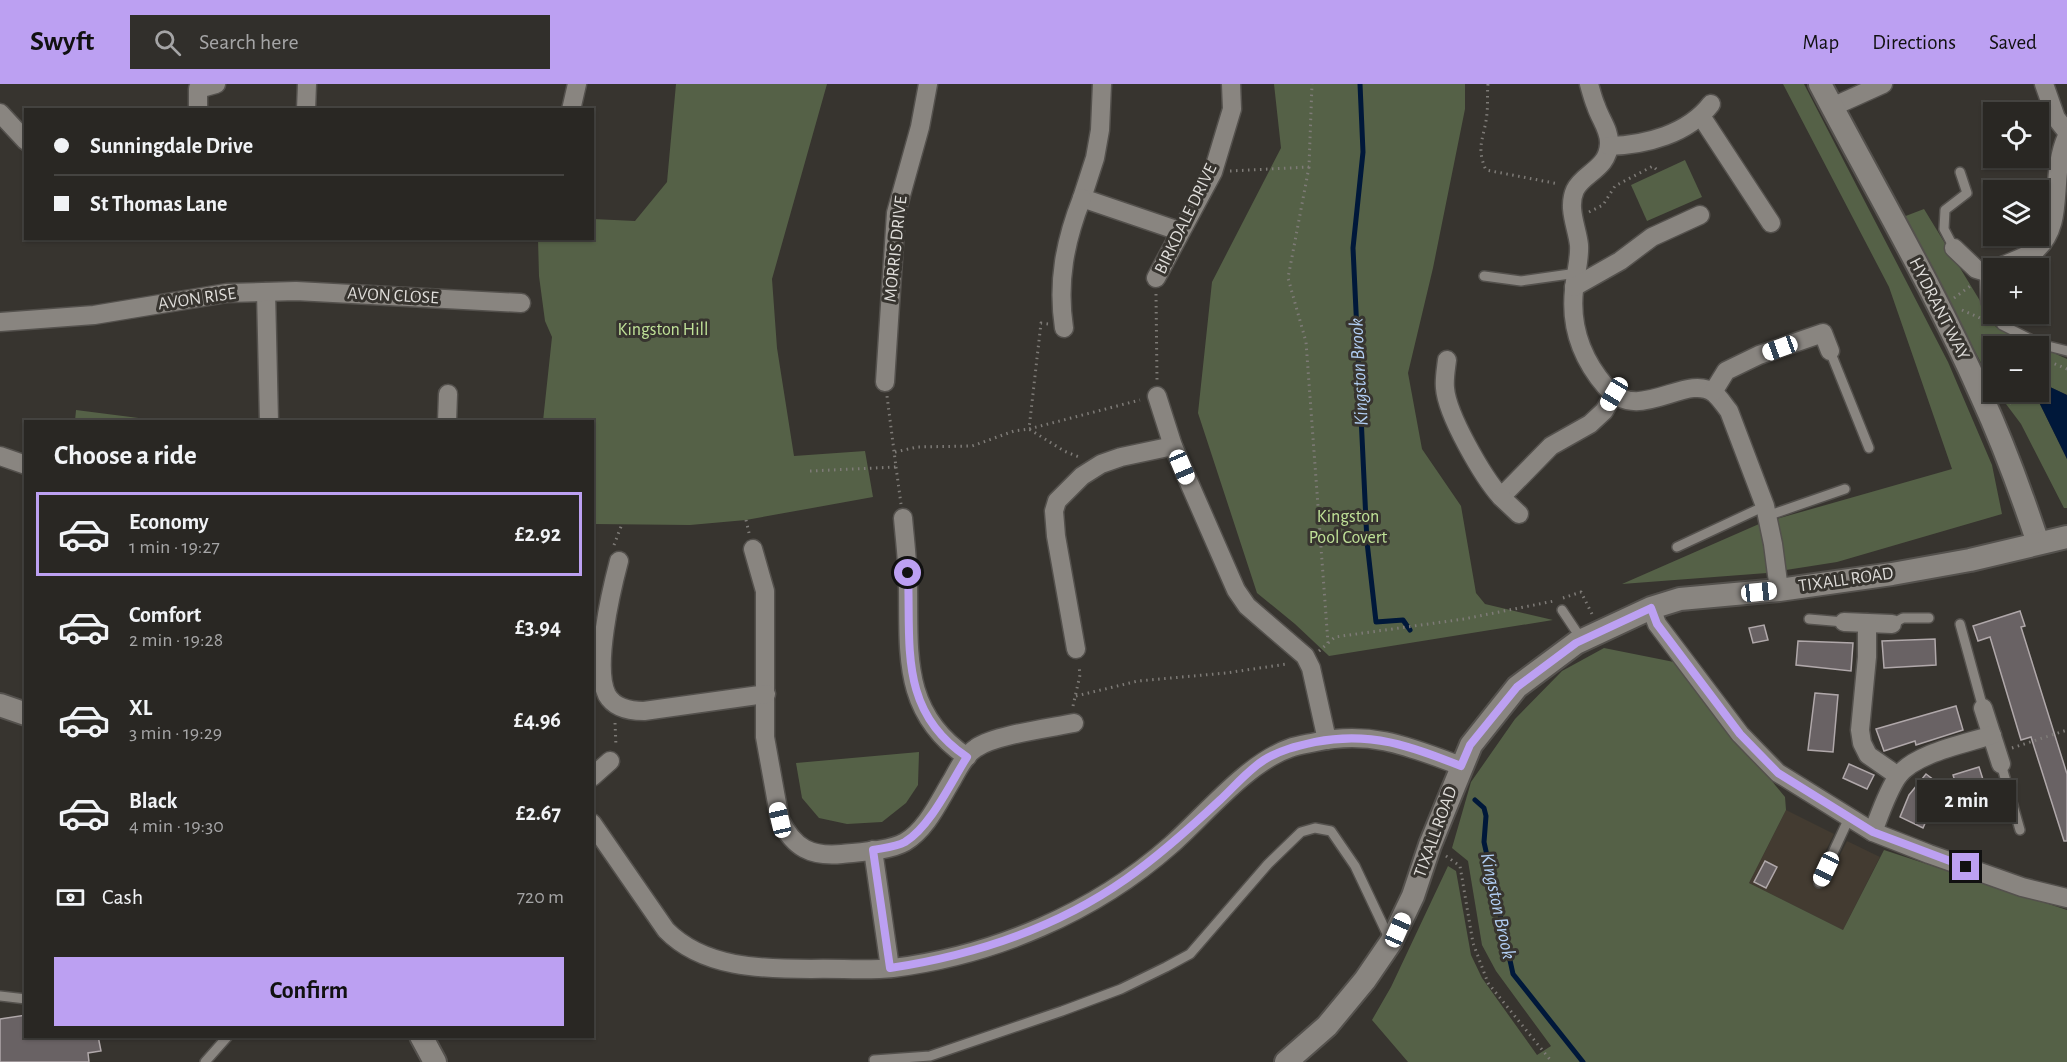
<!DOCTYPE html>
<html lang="en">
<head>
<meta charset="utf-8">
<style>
  body { margin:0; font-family:"Alegreya Sans",sans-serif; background:#312f2b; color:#f1f3f6; height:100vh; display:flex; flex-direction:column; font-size:22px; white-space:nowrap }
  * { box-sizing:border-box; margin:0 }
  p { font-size:20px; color:#a5a5a6 }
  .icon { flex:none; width:33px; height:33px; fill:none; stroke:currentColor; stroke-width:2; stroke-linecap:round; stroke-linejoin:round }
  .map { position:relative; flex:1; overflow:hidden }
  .details { position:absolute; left:24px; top:336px; width:570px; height:618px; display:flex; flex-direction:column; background:#292723; border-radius:0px; box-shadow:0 2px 4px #0004,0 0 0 2px #454441 }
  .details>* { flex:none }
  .guide { position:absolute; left:24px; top:24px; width:570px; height:132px; border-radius:0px; box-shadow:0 2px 4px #0004,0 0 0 2px #454441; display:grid; align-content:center; height:132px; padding:0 30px; background:#292723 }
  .fabs { position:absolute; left:1983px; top:18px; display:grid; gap:12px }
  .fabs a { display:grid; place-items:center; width:66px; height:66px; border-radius:0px; background:#292723; box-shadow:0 2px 4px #0004,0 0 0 2px #454441; font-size:30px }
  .end { position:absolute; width:27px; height:27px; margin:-14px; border:8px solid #bca0f2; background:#111; box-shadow:0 0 0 3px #111 }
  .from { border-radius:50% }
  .bubble { position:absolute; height:42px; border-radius:0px; background:#292723; box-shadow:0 2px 4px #0004,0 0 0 2px #454441; font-size:20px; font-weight:700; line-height:42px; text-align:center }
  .car { position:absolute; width:18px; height:36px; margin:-18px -9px; border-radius:8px; box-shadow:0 0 4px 2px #0007; background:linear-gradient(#fff 24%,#345 0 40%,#fff 0 76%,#345 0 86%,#fff 0) }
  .guide b { display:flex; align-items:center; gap:21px; height:57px; font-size:22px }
  .guide b+b { border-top:2px solid #454441 }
  .guide i { width:15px; height:15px; background:#f1f3f6 }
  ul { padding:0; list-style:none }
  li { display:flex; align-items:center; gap:18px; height:84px; margin:0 12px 9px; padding:0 18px; border:3px solid transparent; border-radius:0px }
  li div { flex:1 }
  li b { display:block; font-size:22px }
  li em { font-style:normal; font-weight:700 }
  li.on { border-color:#bca0f2 }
  li>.icon { width:54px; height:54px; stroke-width:1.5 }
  h2 { padding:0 30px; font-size:27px; line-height:72px }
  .pay { display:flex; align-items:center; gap:15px; height:66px; padding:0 30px; font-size:22px }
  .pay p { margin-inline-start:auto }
  .button { display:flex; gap:12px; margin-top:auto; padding:12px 30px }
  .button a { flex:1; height:69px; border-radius:0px; background:#bca0f2; color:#111; font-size:24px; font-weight:700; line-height:69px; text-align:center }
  header { display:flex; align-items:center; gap:36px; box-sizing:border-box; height:84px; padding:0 30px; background:#bca0f2; color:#111 }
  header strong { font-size:28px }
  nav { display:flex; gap:33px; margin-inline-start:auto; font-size:21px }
  .search { width:420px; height:54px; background:#312f2b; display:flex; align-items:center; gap:15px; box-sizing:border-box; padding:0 21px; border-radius:0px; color:#a5a5a6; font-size:22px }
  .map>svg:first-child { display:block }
  .built { fill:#433b31 }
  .green { fill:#556147 }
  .water { fill:#00183a }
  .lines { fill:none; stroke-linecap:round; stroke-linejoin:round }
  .stream { stroke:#00183a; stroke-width:5 }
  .building { fill:#696264; stroke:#b0a8aa; stroke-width:1.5 }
  .service-casing { stroke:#54514d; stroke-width:12 }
  .minor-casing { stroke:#54514d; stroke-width:21 }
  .tertiary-casing { stroke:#54514d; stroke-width:26 }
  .path { stroke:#7e7b77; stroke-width:3; stroke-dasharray:1.5 4.5; stroke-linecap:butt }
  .service { stroke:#898580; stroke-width:9 }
  .minor { stroke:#898580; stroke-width:18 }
  .tertiary { stroke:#898580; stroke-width:22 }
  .route { stroke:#bca0f2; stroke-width:8 }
  .labels { text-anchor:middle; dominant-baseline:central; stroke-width:6; stroke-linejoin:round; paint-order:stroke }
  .street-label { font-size:18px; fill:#dedcd9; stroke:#37342f }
  .park-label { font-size:18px; fill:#c0e298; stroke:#37342f }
  .water-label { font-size:20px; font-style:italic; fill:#b2cef4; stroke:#37342f }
</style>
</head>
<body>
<header>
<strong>Swyft</strong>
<div class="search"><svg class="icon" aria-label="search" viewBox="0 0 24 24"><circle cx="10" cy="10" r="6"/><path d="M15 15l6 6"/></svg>Search here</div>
<nav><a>Map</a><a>Directions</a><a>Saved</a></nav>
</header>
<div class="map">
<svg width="2067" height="978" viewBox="0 0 2067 978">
  <rect width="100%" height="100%" fill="#37342f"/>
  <path class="built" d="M1786,726l48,24 -9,18 7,4 6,3 9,-18 33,16 -37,73 -94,-47z"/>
  <g class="green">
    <path d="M676,0h151l-55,195 5,69 17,108 71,-5 8,46 -127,23 -56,5 -97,-1 -1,-102 -49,-1 9,-84 -7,-16 -6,-45 -1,-37 54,-1 1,-19 42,2 32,-39z"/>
    <path d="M1274,0h191v25l-32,159 -25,105 14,76 39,57 15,87 9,11 68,16 -224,36 -34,-32 -38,-31 -59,-180 14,-131 69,-134z"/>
    <path d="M1783,0h21l144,278 44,103 10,49 -165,48 -70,11 -145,11 137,-60 193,-55 -63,-182z"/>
    <path d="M1685,76l17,37 -55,24 -16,-36z"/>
    <path d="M1924,125l72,118 71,32v36l-17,-8 -14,9 31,63v49h-3l-43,-84 -24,-32h41v-46h-44l-1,39 -90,-168z"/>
    <path d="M76,326l86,11h-87z"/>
    <path d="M1604,564l70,14 111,135 1,13 -37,73 94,47 41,-80 183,60v152h-659l-36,-42 19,-33 57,-121 8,5 15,84 11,23 55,77 14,-9 -55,-75 -14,-26 -14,-84 -16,-13 19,-66 44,-63 47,-48z"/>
    <path d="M919,668l-1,33 -12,18 -24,19 -35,2 -28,-6 -17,-20 -6,-35z"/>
  </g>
  <path class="water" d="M2050,303l17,8v64l-31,-63z"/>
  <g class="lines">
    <g class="stream">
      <path d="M1360,0l3,68 -10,96 14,294 9,80 27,-2 7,10"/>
      <path d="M1475,716l9,8 2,8 -2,26 29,132 70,88"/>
    </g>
  </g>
  <g class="building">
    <path d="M2020,527l5,15 -4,1 46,147v67h-3l-33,-104 -10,3 -31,-103 -12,4 -5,-15z"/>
    <path d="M1764,541l4,15 -15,3 -4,-15z"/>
    <path d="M1935,555l1,26 -52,3 -2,-27z"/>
    <path d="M1798,557l55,2 -2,28 -55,-6z"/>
    <path d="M1815,609l23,2 -5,57 -25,-2z"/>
    <path d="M1956,622l7,24 -47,15 -1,-4 -31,10 -8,-22z"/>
    <path d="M1849,680l25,11 -7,14 -24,-11z"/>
    <path d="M1979,683l8,25 -26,8 -8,-25z"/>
    <path d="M1926,690l20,15 -13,16 -10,23 -23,-11 9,-22z"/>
    <path d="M1765,777l12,6 -11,21 -12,-6z"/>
    <path d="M26,931v21h72l3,15 -13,2 1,9h-89v-43z"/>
  </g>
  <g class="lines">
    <defs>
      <g id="service">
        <path d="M1954,164l-10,-19 1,-19 22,-17 -7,-21"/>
        <path d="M1484,192l37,5 56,-8"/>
        <path d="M1996,230l6,11 38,19 27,7"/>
        <path d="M1830,267l39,97"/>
        <path d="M1767,432l78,-27"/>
        <path d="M1677,463l88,-41"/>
        <path d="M1562,526l20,30"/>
        <path d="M1809,535l35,3"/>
        <path d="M1892,540l11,-6h26"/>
        <path d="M1960,540l23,84"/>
        <path d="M2001,680l19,66"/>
        <path d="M1819,799l30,-65"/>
        <path d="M0,912l26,3"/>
        <path d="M874,976l56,-4 132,-45 59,-22 45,-22 24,-13 78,-90 33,-32 14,-4 16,3 24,35 35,74"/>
        <path d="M205,978l23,-26"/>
      </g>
      <g id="minor">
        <path d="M1102,0l-2,46 -5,28 -13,40 97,33"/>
        <path d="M1589,0c2,7 4,15 7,22 4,13 14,24 13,38 -1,25 -26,29 -34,46 -8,18 2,37 4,55 1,15 -4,30 -5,45 -4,37 8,69 32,97 33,38 80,-15 108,6 6,5 10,12 15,18l36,95 8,38 6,46"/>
        <path d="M2044,0l12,34 11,14"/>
        <path d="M1832,23l51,-23"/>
        <path d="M198,26v-21l18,-5"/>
        <path d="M306,26l1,-26"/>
        <path d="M571,26l6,-26"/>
        <path d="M0,29l26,28"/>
        <path d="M1701,32l70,107"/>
        <path d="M1609,62c37,-1 79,-12 102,-42"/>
        <path d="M1954,164l22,21 13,4 5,-2"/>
        <path d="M1998,184c12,-6 26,-10 38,-18 31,-28 12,-72 31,-114"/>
        <path d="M1989,189l1,28"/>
        <path d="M1156,194l57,-106 19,-63 -1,-25"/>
        <path d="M1574,203l46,-26 32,-24 48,-22"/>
        <path d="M266,208l3,130"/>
        <path d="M0,238l94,-7 133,-22 69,-2 225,12"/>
        <path d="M1064,244c-7,-46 1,-87 18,-130"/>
        <path d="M1447,276c-1,9 -3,19 -2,28 2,27 38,89 56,109l50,-51 39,-22 14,-13 10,-17"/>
        <path d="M885,298l11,-169 24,-86 8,-43"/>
        <path d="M1713,308l13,-21 33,-16 64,-22 7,18"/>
        <path d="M1157,312l16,50 63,144 11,16 58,50 6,12 16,72"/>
        <path d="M447,338l1,-28"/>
        <path d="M0,372l26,9"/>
        <path d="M1501,413l18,17"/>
        <path d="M903,434c2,23 5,46 5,69 1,68 -6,126 59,170"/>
        <path d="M753,465l12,42v146l15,83c14,28 31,37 62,34 18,-2 47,-3 63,-12 22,-13 34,-41 47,-62 6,-11 13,-25 24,-32 19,-13 73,-20 98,-25"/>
        <path d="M619,477c-8,30 -26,107 -12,134 8,14 24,16 37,16l122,-17"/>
        <path d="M1651,524l6,16 83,110 38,39 95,59 56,22 93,33 45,11"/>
        <path d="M1844,538l48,2"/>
        <path d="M1867,539v34l-7,73 2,13 6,12 30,21"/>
        <path d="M1076,565l-20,-113 -2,-25 3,-10 25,-25 19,-12 20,-7 52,-11"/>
        <path d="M1983,624l18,56"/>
        <path d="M592,693l18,-16"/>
        <path d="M592,739l74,107c37,38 96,39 145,39 27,-1 55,2 82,-1 101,-13 201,-55 278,-123 34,-30 76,-82 119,-97 8,-3 17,-4 26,-6 55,-12 94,5 145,24"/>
        <path d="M1873,748c7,-18 14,-40 25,-56 17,-23 67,-32 94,-41"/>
        <path d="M873,766l17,118"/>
      </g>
      <g id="tertiary">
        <path d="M1820,0c54,103 114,204 161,311 22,48 40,97 57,148"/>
        <path d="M0,621l26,9"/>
        <path d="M421,952l14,26"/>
        <path d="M1286,978l41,-36 38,-46 26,-38 22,-46 17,-51 41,-100 46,-58 59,-44 75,-35 29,-9 99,-9 113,-16 78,-14 97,-23"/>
      </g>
    </defs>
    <use href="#service" class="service-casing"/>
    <use href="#minor" class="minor-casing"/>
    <use href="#tertiary" class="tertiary-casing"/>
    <g class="path">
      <path d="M1488,0c-1,10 0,20 -1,29 -2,24 -12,33 -1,57l73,14"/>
      <path d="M1309,83l-21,111 18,64 22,301"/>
      <path d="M1230,87l79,-4 3,-83"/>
      <path d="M1589,128l14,-7 12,-19 38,-20 6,6"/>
      <path d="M1156,210l1,86"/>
      <path d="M1954,214l19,-14"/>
      <path d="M1962,226l18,8 6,7"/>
      <path d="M1048,240l-7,-1 -12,106 111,-29"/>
      <path d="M1999,255l4,4 9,3"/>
      <path d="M2038,277l5,-2 24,10"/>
      <path d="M2006,317l3,4 4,-13"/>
      <path d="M895,368l22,-5 55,-1 42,-15 15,-2 35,22 15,6"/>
      <path d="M896,383l5,37"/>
      <path d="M810,387l86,-4 -9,-71"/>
      <path d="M746,436l3,13"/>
      <path d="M614,461l8,-21"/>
      <path d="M1563,514l18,-6 11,22"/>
      <path d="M1319,567l16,-14 129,-18 90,-18"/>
      <path d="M1076,612l62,-15 88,-8 61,-9"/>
      <path d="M1073,622l7,-31 -1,-9"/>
      <path d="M615,639l1,23"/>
      <path d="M2012,664l55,-18"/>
      <path d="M1446,772l14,10 13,77 15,40 64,79"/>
    </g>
    <use href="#service" class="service"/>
    <use href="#minor" class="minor"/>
    <use href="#tertiary" class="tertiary"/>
  </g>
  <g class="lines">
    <path class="route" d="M908,489c3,72 -10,138 59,184 -16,25 -36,69 -62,85 -9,5 -22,6 -32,8l17,118c85,-13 165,-39 236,-89 34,-24 64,-51 94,-79 14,-13 28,-30 44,-40 16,-10 33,-14 51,-18 56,-11 95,4 146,24l9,-21 47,-58 59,-44 75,-35 6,16 83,110 38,39 95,59 93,35"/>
  </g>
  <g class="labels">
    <g class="street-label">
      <text transform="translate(1186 135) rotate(-64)">BIRKDALE DRIVE</text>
      <text transform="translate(896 165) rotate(-84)">MORRIS DRIVE</text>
      <text transform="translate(393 212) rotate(3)">AVON CLOSE</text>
      <text transform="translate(197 215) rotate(-8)">AVON RISE</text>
      <text transform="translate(1939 225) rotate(63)">HYDRANT WAY</text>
      <text transform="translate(1846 496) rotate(-8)">TIXALL ROAD</text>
      <text transform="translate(1436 748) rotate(-70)">TIXALL ROAD</text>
    </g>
    <g class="park-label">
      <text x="663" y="246">Kingston Hill</text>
      <text x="1348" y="433">Kingston<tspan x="1348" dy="21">Pool Covert</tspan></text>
    </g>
    <g class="water-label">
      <text transform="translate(1359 288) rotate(-93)">Kingston Brook</text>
      <text transform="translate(1498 822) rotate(78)">Kingston Brook</text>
    </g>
  </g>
</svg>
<div class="fabs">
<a><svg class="icon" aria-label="locate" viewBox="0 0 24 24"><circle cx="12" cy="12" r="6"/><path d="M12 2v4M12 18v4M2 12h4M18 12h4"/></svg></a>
<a><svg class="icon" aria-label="layers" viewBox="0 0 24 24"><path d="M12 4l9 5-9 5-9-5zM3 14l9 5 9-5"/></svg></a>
<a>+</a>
<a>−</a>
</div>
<i class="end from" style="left:908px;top:489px"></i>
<i class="end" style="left:1966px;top:783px"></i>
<div class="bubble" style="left:1917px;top:696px;width:99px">2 min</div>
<i class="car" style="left:1780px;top:264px;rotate:250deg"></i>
<i class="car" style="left:1614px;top:310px;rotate:211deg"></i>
<i class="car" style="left:1182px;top:383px;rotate:157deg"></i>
<i class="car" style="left:1759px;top:508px;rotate:84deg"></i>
<i class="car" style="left:780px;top:736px;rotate:347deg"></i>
<i class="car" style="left:1826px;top:785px;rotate:205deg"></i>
<i class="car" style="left:1398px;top:846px;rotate:24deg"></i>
<div class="guide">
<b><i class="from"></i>Sunningdale Drive</b>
<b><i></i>St Thomas Lane</b>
</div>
<section class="details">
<h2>Choose a ride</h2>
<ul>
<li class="on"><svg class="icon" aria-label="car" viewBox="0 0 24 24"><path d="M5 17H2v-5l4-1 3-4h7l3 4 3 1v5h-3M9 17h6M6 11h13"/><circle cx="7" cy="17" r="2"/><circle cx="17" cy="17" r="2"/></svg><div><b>Economy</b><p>1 min · 19:27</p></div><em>£2.92</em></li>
<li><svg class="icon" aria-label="car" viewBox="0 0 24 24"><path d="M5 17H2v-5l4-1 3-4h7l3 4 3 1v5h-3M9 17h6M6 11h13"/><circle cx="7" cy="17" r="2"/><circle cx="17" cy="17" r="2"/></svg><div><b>Comfort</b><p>2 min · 19:28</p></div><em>£3.94</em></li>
<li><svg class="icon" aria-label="car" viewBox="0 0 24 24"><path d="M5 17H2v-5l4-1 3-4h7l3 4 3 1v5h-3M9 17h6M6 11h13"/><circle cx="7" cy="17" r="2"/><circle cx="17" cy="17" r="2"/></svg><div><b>XL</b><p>3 min · 19:29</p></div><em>£4.96</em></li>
<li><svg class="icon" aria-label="car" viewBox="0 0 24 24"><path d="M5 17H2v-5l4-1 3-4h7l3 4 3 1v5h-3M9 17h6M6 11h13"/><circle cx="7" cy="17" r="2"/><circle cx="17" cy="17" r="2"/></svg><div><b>Black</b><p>4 min · 19:30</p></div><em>£2.67</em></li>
</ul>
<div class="pay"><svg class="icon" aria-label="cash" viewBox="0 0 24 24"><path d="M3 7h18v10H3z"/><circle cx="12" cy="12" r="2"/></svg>Cash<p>720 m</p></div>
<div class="button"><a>Confirm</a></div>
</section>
</div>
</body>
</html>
